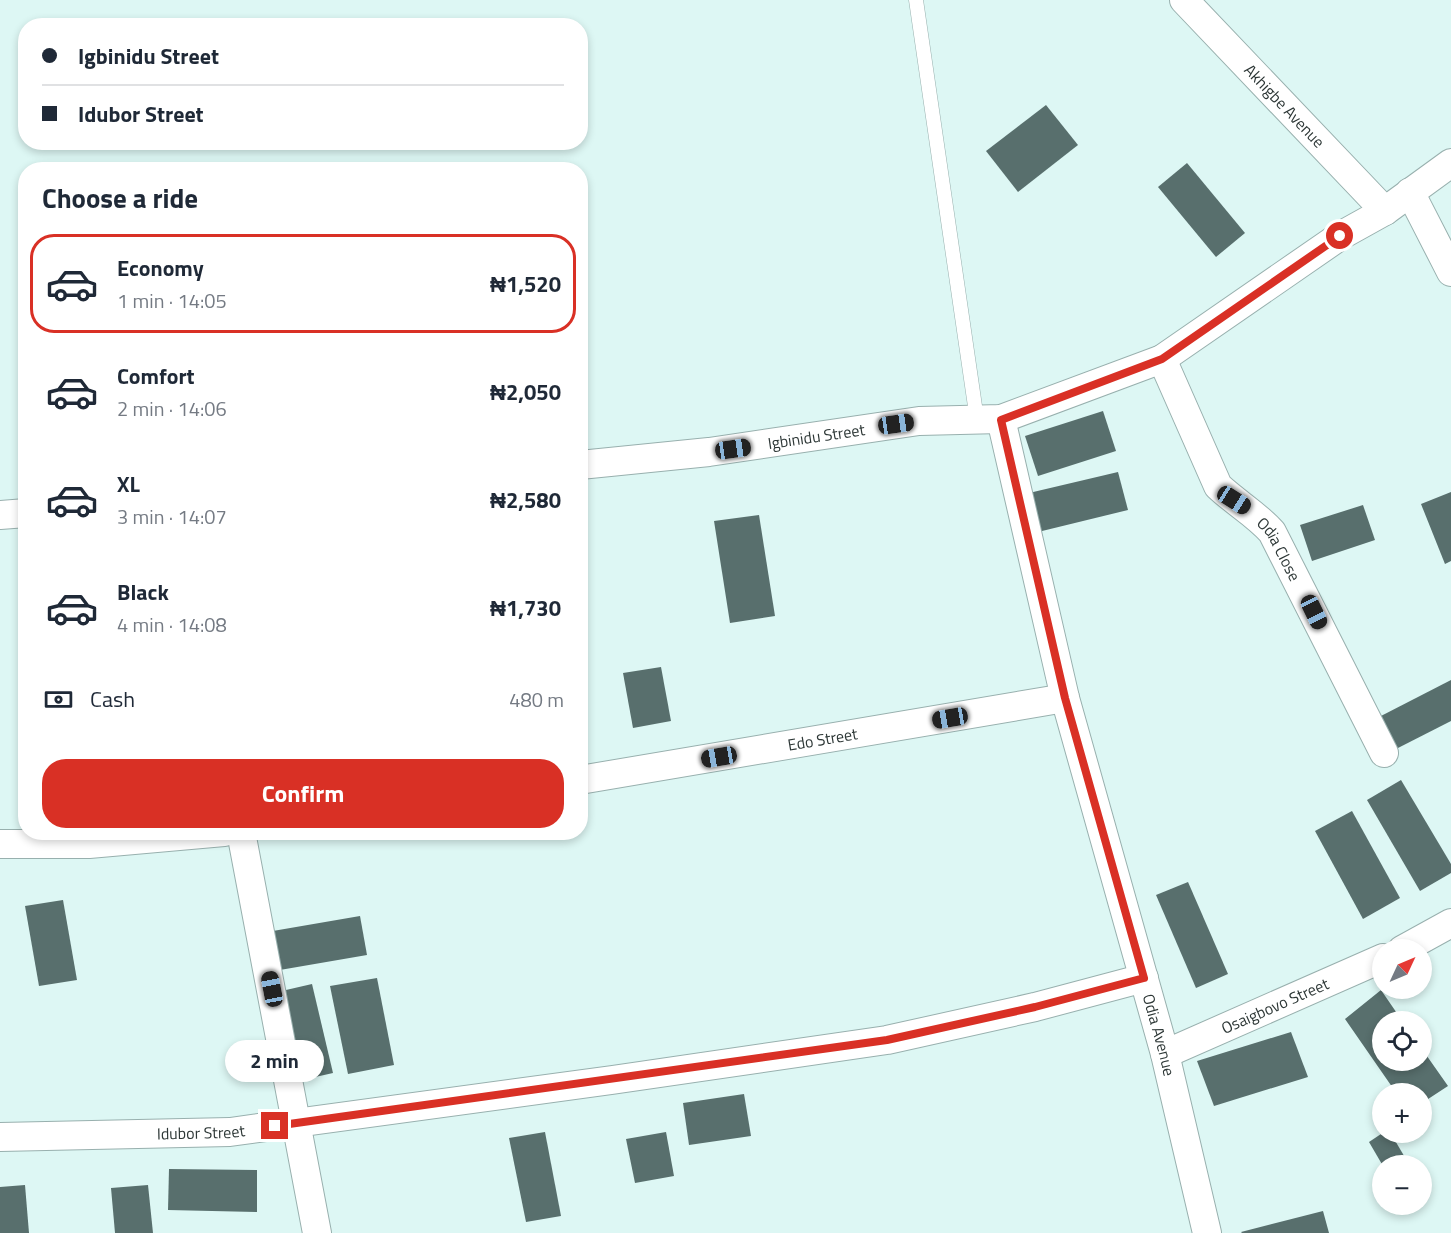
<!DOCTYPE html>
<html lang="en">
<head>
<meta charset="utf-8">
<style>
  body { margin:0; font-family:"Titillium Web",sans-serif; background:#f2f2f3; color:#1f2937; height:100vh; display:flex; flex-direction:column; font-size:22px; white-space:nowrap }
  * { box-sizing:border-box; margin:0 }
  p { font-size:20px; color:#747a83 }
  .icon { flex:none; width:33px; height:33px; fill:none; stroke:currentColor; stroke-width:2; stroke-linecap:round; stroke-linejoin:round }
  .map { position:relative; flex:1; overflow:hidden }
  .sheet { position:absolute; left:18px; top:162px; width:570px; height:678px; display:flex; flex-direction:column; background:#fff; border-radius:24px; box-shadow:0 3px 9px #0003 }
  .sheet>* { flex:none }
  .top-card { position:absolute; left:18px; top:18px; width:570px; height:132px; border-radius:24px; box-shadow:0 3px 9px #0003; display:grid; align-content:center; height:132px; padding:0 24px; background:#fff }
  .needle { width:39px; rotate:46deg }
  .tools { position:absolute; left:1372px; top:939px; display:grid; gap:12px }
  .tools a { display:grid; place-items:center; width:60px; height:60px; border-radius:50%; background:#fff; box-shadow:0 3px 9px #0003; font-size:30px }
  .end { position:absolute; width:27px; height:27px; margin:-14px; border:8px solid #d93025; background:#fff; box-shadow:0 0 0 3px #fff }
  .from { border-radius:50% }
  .bubble { position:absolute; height:42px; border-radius:21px; background:#fff; box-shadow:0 3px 9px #0003; font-size:20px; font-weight:700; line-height:42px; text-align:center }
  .car { position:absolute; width:18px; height:36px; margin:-18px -9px; border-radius:8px; box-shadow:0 0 4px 2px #0007; background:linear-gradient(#222 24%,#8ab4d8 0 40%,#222 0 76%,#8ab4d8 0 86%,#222 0) }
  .top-card b { display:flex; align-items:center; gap:21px; height:57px; font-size:22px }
  .top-card b+b { border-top:2px solid #e0e1e3 }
  .top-card i { width:15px; height:15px; background:#1f2937 }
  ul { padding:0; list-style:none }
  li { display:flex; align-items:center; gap:18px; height:99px; margin:0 12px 9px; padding:0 12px; border:3px solid transparent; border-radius:24px }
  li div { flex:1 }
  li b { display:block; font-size:22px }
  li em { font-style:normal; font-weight:700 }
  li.on { border-color:#d93025 }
  li>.icon { width:54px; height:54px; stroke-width:1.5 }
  h2 { padding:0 24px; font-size:27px; line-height:72px }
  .pay { display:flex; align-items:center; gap:15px; height:66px; padding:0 24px; font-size:22px }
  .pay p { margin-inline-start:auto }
  .action { display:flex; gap:12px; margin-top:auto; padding:12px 24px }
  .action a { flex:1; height:69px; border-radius:24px; background:#d93025; color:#fff; font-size:24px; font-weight:700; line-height:69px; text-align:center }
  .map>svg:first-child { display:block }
  .building { fill:#586f6d }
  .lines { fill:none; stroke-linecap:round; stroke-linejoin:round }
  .lane-casing { stroke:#98b0ae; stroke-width:15 }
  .street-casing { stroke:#98b0ae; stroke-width:30 }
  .lane { stroke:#fff; stroke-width:14 }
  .street { stroke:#fff; stroke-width:28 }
  .route { stroke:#d93025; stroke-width:8 }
  .labels { text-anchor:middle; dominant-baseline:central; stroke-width:6; stroke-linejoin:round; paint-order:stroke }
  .street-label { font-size:16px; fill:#2d3736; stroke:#ddf7f4 }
</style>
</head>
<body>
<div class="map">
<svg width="1451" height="1233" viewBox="0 0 1451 1233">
  <rect width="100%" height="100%" fill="#ddf7f4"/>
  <g class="building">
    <path d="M1046,105l32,40 -60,47 -32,-41z"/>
    <path d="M1187,163l58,70 -29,24 -58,-70z"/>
    <path d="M1103,411l13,40 -78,25 -13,-40z"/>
    <path d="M1118,472l10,38 -90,22 -9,-39z"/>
    <path d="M1451,492v69l-6,3 -24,-60z"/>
    <path d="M1363,505l12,35 -63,21 -12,-36z"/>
    <path d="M759,515l16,101 -45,7 -16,-102z"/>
    <path d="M661,667l10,54 -38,7 -10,-55z"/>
    <path d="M1451,680v41l-55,28 -17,-32z"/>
    <path d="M1401,780l50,84v9l-31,18 -53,-91z"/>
    <path d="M1352,811l48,87 -37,21 -48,-88z"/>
    <path d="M1188,882l40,92 -32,14 -40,-93z"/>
    <path d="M63,900l14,80 -38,6 -14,-80z"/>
    <path d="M360,916l7,39 -93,16 -7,-39z"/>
    <path d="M377,978l17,87 -46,9 -18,-88z"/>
    <path d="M312,984l21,89 -40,9 -20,-89z"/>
    <path d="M1381,990l22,32h-20v38h39v-11l26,37 -26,17v-9h-25l-52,-75z"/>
    <path d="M1291,1032l17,45 -94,29 -17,-45z"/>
    <path d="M744,1094l7,42 -62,9 -6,-42z"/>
    <path d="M545,1132l16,84 -35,6 -17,-84z"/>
    <path d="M666,1132l8,44 -39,7 -9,-44z"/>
    <path d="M1384,1132h6l20,34h-27l-14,-24z"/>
    <path d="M169,1169l88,1v42l-89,-2z"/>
    <path d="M25,1185l4,48h-29v-46z"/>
    <path d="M148,1185l5,48h-38l-4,-45z"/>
    <path d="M1323,1211l6,22h-87l-1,-1z"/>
  </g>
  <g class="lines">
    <defs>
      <path id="lane" d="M916,0l61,420"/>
      <g id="street">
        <path id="s1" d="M1184,0l201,211"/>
        <path d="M1410,192l41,80"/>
        <path id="s2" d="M1162,359l56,127c18,17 38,28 54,46l112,221"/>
        <path id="s3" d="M1001,419l64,279 100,356 42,179"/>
        <path id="s4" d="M580,465l129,-13 210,-31 82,-2 161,-60 178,-123 45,-25 66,-48"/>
        <path d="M0,515l26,-2"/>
        <path id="s5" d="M580,780l485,-82"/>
        <path d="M241,832l76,401"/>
        <path d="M0,844h89l135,-12"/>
        <path d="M1402,950l49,-27"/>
        <path id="s6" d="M1165,1054l218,-96"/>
        <path id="s7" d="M0,1137l230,-5 382,-52 275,-40 148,-33 109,-29"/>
      </g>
    </defs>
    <use href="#lane" class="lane-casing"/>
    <use href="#street" class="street-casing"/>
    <use href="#lane" class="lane"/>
    <use href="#street" class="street"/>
  </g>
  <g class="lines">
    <path class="route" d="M275,1126l612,-86 148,-33 109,-29 -79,-280 -64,-278 161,-61 178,-123"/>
  </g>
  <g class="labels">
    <g class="street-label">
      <text stroke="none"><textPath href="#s1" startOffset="146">Akhigbe Avenue</textPath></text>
      <text stroke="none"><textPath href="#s4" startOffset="238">Igbinidu Street</textPath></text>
      <text stroke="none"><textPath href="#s2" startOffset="228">Odia Close</textPath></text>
      <text stroke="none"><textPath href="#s5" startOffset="246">Edo Street</textPath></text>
      <text stroke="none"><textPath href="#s6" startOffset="120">Osaigbovo Street</textPath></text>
      <text stroke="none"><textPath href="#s3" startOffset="636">Odia Avenue</textPath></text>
      <text stroke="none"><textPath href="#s7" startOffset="201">Idubor Street</textPath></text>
    </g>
  </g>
</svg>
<div class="tools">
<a><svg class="needle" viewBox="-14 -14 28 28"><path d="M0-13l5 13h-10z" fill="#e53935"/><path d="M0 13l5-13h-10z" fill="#747a83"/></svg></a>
<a><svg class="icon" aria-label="locate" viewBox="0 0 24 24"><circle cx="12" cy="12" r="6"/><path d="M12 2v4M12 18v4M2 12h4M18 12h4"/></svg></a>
<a>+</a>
<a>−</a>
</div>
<i class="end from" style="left:1340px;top:236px"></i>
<i class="end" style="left:275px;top:1126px"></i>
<div class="bubble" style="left:225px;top:1040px;width:99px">2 min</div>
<i class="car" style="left:896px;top:424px;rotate:82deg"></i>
<i class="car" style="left:733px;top:449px;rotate:82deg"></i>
<i class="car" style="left:1234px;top:500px;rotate:122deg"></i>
<i class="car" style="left:1314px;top:612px;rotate:154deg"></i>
<i class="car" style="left:950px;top:718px;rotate:260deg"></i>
<i class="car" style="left:719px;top:757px;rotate:260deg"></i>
<i class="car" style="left:272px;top:989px;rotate:349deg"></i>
<div class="top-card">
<b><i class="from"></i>Igbinidu Street</b>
<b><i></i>Idubor Street</b>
</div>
<section class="sheet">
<h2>Choose a ride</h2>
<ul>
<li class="on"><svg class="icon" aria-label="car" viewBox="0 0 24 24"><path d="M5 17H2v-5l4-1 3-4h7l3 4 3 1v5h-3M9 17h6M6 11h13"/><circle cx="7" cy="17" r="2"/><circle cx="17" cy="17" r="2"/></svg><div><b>Economy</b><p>1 min · 14:05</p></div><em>₦1,520</em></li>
<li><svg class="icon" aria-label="car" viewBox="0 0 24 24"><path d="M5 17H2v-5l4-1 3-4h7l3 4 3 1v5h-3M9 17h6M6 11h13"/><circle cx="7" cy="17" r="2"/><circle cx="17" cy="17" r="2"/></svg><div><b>Comfort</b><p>2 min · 14:06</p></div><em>₦2,050</em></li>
<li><svg class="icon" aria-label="car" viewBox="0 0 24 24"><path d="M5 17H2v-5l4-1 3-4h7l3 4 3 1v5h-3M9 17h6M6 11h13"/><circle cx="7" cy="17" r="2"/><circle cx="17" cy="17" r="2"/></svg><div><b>XL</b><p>3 min · 14:07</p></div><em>₦2,580</em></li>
<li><svg class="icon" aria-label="car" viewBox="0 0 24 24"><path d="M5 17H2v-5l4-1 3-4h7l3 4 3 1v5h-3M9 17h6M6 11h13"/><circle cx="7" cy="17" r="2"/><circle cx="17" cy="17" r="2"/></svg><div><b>Black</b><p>4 min · 14:08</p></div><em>₦1,730</em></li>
</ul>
<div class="pay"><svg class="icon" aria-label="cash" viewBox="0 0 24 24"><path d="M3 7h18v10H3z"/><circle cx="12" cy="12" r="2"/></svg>Cash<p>480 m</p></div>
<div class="action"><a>Confirm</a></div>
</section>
</div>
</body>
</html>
